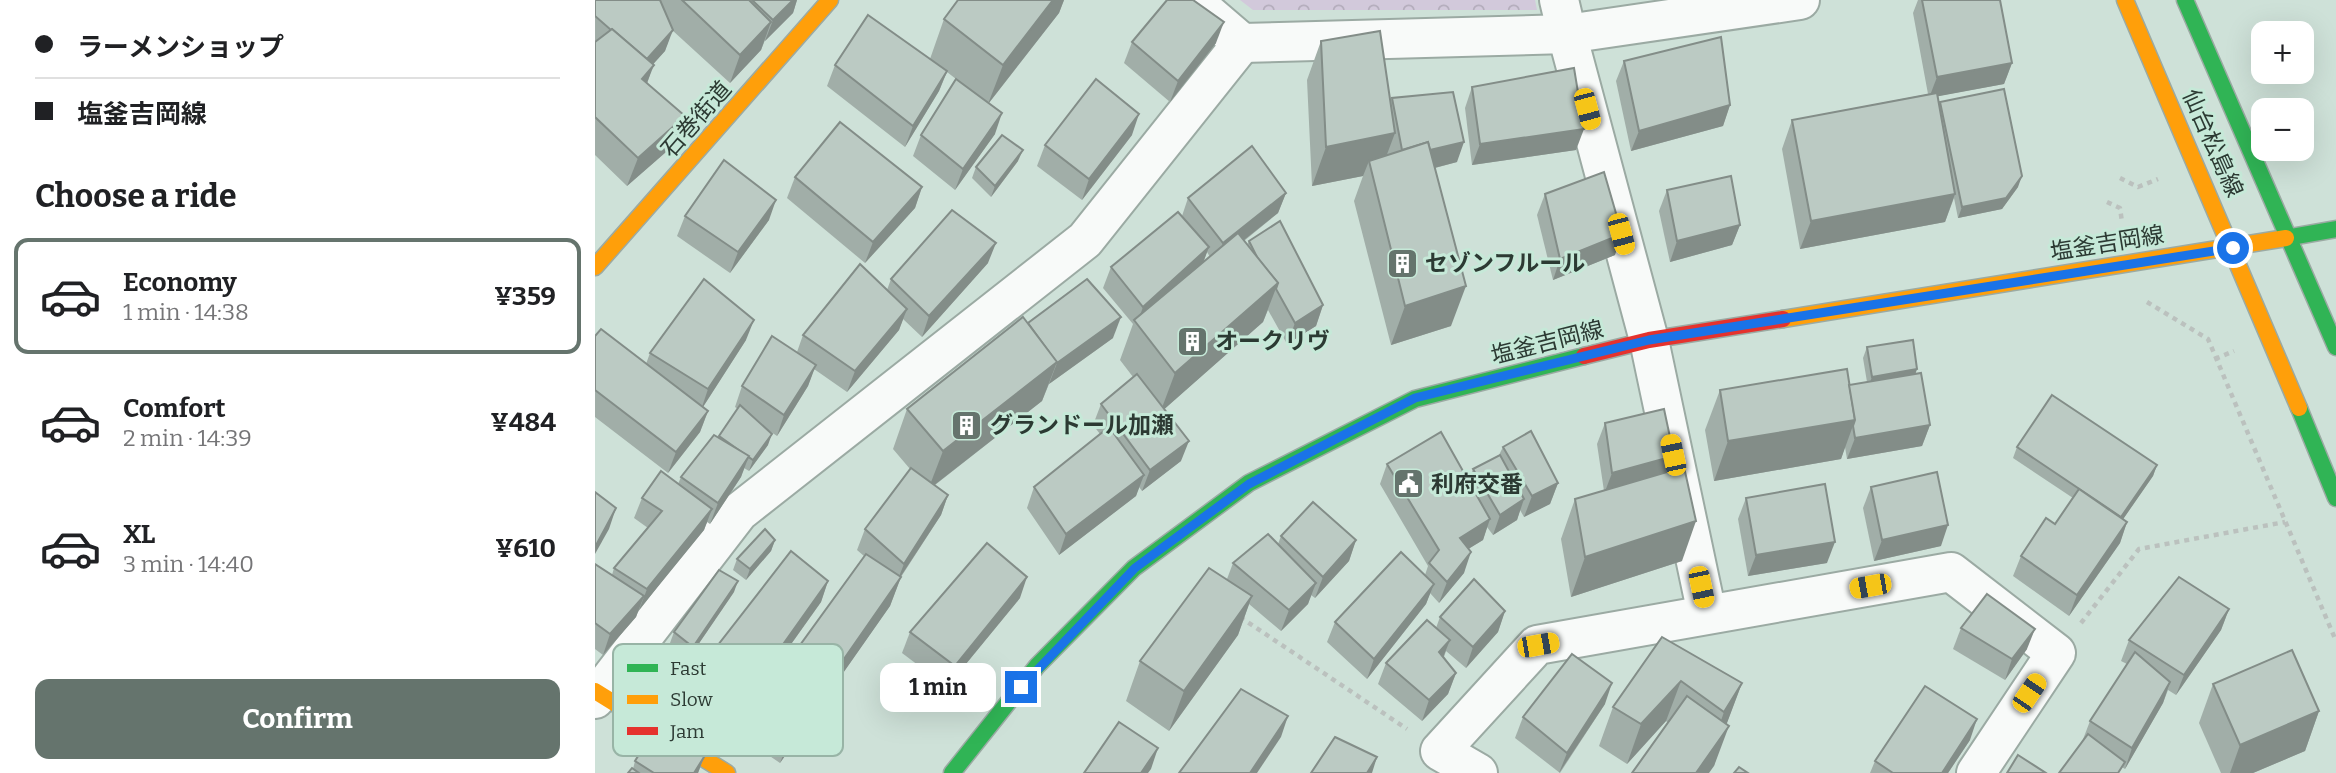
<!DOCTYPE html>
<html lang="en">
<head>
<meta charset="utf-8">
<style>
  body { margin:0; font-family:Bitter,"Noto Sans JP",serif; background:#f2f2f2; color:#202124; height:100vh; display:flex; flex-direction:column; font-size:26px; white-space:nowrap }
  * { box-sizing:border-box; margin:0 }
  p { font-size:23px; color:#757577 }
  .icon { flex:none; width:38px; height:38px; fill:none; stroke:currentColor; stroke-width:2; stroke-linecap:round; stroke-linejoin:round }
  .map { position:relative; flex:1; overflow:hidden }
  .drawer { display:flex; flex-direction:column; background:#fff; width:595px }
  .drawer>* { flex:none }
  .banner { display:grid; align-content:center; height:154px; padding:0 35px; background:#fff }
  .controls { position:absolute; left:1656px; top:21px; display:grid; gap:14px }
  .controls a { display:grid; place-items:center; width:63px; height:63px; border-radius:14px; background:#fff; box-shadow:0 7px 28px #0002; font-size:35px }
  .end { position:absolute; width:32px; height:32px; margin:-16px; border:9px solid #1a73e8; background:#fff; box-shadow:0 0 0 4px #fff }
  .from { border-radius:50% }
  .bubble { position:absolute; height:49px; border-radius:14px; background:#fff; box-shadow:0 7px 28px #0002; font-size:23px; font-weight:700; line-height:49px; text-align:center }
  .car { position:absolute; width:21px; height:42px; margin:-21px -10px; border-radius:9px; box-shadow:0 0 5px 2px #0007; background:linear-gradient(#f5c518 24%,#345 0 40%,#f5c518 0 76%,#345 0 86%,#f5c518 0) }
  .banner b { display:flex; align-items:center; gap:24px; height:66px; font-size:26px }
  .banner b+b { border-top:2px solid #e0e0e0 }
  .banner i { width:18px; height:18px; background:#202124 }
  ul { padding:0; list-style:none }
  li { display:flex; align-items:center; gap:21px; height:116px; margin:0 14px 10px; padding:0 21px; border:4px solid transparent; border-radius:14px }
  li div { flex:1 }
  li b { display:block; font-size:26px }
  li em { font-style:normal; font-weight:700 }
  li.active { border-color:#65746d }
  li>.icon { width:63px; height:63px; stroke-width:1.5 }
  h2 { padding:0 35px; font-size:32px; line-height:84px }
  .cta { display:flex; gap:14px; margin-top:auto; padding:14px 35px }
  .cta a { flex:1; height:80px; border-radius:14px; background:#65746d; color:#fff; font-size:28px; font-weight:700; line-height:80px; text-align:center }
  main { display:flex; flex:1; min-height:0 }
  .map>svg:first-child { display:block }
  .park { fill:url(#park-crowns) }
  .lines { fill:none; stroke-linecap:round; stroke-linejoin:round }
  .street-casing { stroke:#9baaa3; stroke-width:42 }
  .fast-casing { stroke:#9baaa3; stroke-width:19 }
  .slow-casing { stroke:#9baaa3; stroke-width:19 }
  .jam-casing { stroke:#9baaa3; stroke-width:19 }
  .path { stroke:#bbc1be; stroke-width:4.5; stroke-dasharray:5 5; stroke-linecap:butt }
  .street { stroke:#f8faf9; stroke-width:38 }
  .fast { stroke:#30b455; stroke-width:16 }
  .slow { stroke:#ff9f0a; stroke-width:16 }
  .jam { stroke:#e5322d; stroke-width:16 }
  .wall { fill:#a1aea8; fill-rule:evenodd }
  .shaded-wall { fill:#838d88 }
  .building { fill:#bbcac3; stroke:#838d88; stroke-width:2 }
  .route { stroke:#1a73e8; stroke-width:9 }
  .labels { text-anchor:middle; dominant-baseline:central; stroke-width:6; stroke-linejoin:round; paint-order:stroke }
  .street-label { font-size:23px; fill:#2c3a33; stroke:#c6e9d8 }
  .poi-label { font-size:23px; font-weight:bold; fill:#2c3a33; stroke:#c6e9d8; text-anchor:start }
  .key { fill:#c6e9d8; stroke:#98b4a6; stroke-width:2 }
  .key-label { font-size:19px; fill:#2c3a33 }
</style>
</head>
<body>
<main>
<section class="drawer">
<div class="banner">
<b><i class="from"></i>ラーメンショップ</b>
<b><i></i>塩釜吉岡線</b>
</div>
<h2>Choose a ride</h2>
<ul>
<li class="active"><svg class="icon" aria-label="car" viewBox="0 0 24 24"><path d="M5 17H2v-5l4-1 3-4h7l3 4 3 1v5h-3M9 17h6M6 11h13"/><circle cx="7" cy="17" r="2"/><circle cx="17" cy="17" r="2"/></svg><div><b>Economy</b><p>1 min · 14:38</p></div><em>¥359</em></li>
<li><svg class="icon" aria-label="car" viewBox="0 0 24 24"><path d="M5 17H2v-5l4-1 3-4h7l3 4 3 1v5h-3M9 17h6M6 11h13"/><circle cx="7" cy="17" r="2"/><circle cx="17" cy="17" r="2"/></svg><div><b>Comfort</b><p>2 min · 14:39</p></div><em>¥484</em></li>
<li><svg class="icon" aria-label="car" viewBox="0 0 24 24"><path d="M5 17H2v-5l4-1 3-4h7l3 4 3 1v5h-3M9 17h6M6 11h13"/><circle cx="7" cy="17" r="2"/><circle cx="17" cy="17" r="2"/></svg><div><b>XL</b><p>3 min · 14:40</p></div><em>¥610</em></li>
</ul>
<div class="cta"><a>Confirm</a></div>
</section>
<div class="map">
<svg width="1741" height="773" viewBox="0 0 1741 773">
  <defs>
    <pattern id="park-crowns" width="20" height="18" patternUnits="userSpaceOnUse" patternTransform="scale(1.75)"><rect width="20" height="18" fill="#d2c9db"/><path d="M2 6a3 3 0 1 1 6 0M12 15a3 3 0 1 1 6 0" fill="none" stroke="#b4adbc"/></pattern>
  </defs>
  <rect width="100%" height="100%" fill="#cee1d8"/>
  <path class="park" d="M645,0h295l2,10h-284z"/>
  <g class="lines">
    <defs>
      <g id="street">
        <path d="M964,0l8,34 233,-34"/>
        <path d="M647,43l325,-9 82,306 58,274"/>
        <path d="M0,699l144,-187 346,-272 157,-197 -50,-43"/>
        <path d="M883,773l-38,-22 97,-106 414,-73 105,81 -80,120"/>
      </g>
      <g id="fast">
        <path d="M1590,0l151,347"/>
        <path d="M1691,238l50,-9"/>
        <path d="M1704,408l37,90"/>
        <path d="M357,773l85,-107 97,-98 115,-85 166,-84 169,-43"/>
      </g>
      <g id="slow">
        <path d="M1530,0l174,408"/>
        <path d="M0,267l235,-267"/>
        <path d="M1188,319l503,-81"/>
        <path d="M0,691l132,82"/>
      </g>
      <path id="jam" d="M989,356l65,-16 134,-21"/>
    </defs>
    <use href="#street" class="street-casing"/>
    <use href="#fast" class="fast-casing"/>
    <use href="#slow" class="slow-casing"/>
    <use href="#jam" class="jam-casing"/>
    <g class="path">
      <path d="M1525,178l18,9 20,-8"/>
      <path d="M1512,202l13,6 2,14"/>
      <path d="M1552,302l61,37 128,302"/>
      <path d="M1620,359l19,-8"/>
      <path d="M645,617l167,112"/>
      <path d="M1486,623l58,-74 146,-27"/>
    </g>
    <use href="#street" class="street"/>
    <use href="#fast" class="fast"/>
    <use href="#slow" class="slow"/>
    <use href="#jam" class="jam"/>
  </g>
  <g class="wall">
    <path d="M0,0h202l-4,13 -28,28v-1l-4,10 -31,33 -58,-53 -7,21 -12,13 -6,20 27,61 -47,41 -32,-31z"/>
    <path d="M363,0h106l-5,13 -70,90 6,31 -40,56 -42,-34 8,-21 44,-49 -18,-14 -8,19 -34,56 -78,-61 8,-21 95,-6 14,-40z"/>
    <path d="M1323,0h4l90,63 -8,21 -66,12 1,9 1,-3 78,85 -16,22 -44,9 -4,-20 -9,24 -145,27 -18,-100 10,-29 136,-26 -15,-81z"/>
    <path d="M726,41l69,61 2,-4 65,64 -22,6 16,158 -60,19 -37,-144 9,-25 -51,10 -5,-106z"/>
    <path d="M537,42l84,1 -46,59 -46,-39z"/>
    <path d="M1029,61l106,44 -7,21 -92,25 -15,-70z"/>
    <path d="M877,87l104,63 -104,15 -7,-57z"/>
    <path d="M537,135l-50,65 -45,-34 8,-21z"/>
    <path d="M423,161l-27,36 -19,-19 4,-11z"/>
    <path d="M200,177l127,10 -7,21 -50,55 -78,-65z"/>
    <path d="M1072,190l73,35 -8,20 -62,17 -11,-51z"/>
    <path d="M691,193l-8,20 -34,28 3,4 2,-4 74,64 -7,21 -29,18 -19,-34 -5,12 -99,87 17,52 -39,30 -3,-4 -3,9 -77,59 -32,-47 7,-21 66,-53 -7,-9 8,-21 32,-27 -13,-17 13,-36 -30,-36 8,-21 71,-51 6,-18zM612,252l3,5 -7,6z"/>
    <path d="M950,194l70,61 -62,25 -16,-65z"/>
    <path d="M90,216l84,4 -39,53 -53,-37z"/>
    <path d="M393,263l-66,74 -19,-18 -4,11 -52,62 -33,-23 -6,17 -31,50 -13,-9 4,18 -19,26 -5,-3 -3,9 -31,47 -3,-2 -3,8 -65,79 -3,8 -33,38 -8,-6v-85l17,11 2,-7 34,-40 -14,-10 8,-20 36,-14 3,-7 38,-40 19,-28 -3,-2 7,-21 55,-34 6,-17 84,-45 4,-11z"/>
    <path d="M433,323l85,15 -64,46 -7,17 -107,84 13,10 -7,20 -40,62 -11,29 -110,157 -37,-25 10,-28 111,-154 -7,-6 8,-21 45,-60 -17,-20 14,-40z"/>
    <path d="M0,336l51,28 4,-11 96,-13 -43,67 5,4 -8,21 -32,41 -73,-56z"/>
    <path d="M1272,347l50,22 -2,5 15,51 -8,21 -75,13 -2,-12 -4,12 -127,22 -9,-51 15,-40 129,-5 18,-3 -4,-24z"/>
    <path d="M1010,423l63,49 14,89 -111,36 -10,-58 14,-40 29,-8 -7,-47z"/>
    <path d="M908,447l55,36 -8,21 -26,13 -4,-7 -3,10 -24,15 -6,-8 -4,13 -15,9 -4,24 -25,30 -9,-10 -4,11 -59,75 -40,-37 8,-20 90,-47 3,-9 -48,-82 7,-20 82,17 4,-12 26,-14z"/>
    <path d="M1422,447l140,18 -4,11 -30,43 4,3 -7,21 -51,73 -56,-40 8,-20 34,-32 18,-26 -60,-40z"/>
    <path d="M1276,487l70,59 -67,15 -11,-53z"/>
    <path d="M1151,498l81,65 -79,13 -10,-57z"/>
    <path d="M686,536l75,4 -7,21 -34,37 -4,-3 -3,9 -27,27 -32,-27 -11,31 -69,96 -43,-30 14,-40 87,-82 6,-16 45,-19z"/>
    <path d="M180,540l-4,11 -25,29 -13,-10 4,-11z"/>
    <path d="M233,581l-7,21 -71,100 -47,-28 8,-20z"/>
    <path d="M139,592l-45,66 -19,-15 4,-11z"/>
    <path d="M425,598l-73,89 -45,-34 8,-21z"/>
    <path d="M1634,609l-8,21 -45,65 -8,-5 -5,13 -38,66 -43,-27 8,-21 37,-57 -6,-3 8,-21z"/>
    <path d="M910,611l-7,21 -32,36 -20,-17 -2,6 12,16 -8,21 -26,27 -44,-37 8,-21 50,-35 4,-11z"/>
    <path d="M1366,628l66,21 -22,31 -52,-31z"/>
    <path d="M1067,637l80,46 -16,42 -12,41 -48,-45 -39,43 -28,-18 14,-39z"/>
    <path d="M1618,684l106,27 -14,40 -52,22h-32l-22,-50z"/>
    <path d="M1010,704l-45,69 -45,-35 8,-21z"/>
    <path d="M1375,740l-22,33h-78l5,-12z"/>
    <path d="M109,757l-6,16h-70l5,-4 2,-8z"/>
  </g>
  <g class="shaded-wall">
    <path d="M198,0h4l-4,13 -28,28 8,-21z"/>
    <path d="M458,0h11l-5,13 -71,91 15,-39z"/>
    <path d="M176,22l-10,28 -31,33 10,-28z"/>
    <path d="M629,22l-8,21 -46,59 8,-21z"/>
    <path d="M78,30l-8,21 -26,29 8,-20z"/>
    <path d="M1417,63l-8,21 -75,14 8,-21z"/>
    <path d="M59,65l-11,28 -1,-14z"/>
    <path d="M352,71l-8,20 -34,56 8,-21z"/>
    <path d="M1135,105l-7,21 -92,25 8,-20z"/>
    <path d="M407,113l-7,21 -40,56 8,-21z"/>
    <path d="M544,114l-7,21 -50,65 7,-21z"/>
    <path d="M90,116l-11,29 -47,41 11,-28z"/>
    <path d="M989,129l-8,21 -104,15 8,-21z"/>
    <path d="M800,133l-15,40 -11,-12 -6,15 -51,10 14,-39z"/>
    <path d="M869,142l-7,20 -61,16 7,-21z"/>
    <path d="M428,150l-5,11 -27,36 4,-11z"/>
    <path d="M1427,176l-4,11 -16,22 -44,9 4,-11z"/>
    <path d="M327,187l-7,21 -50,55 8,-21z"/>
    <path d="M691,193l-8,20 -63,50 8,-20z"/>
    <path d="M1360,194l-10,28 -145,27 11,-28z"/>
    <path d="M181,200l-7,20 -39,53 8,-21z"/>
    <path d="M1145,225l-8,20 -62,17 7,-21z"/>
    <path d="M1027,234l-7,21 -62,25 7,-21z"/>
    <path d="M401,243l-8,20 -66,74 7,-21z"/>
    <path d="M614,247l-8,21 -64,56 6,-17z"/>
    <path d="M683,283l-15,39 -103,91 15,-40z"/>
    <path d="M871,286l-15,40 -60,19 14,-39z"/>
    <path d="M728,305l-7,21 -29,18 8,-21z"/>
    <path d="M312,309l-8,21 -52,62 8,-21z"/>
    <path d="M526,317l-8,21 -64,46 8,-21z"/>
    <path d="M159,320l-8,20 -45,70 7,-21z"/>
    <path d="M462,362l-15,39 -114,89 15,-39z"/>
    <path d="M221,365l-8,21 -31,50 7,-21z"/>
    <path d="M1322,369l-4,12 -45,7 4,-11z"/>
    <path d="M113,411l-8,21 -32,41 8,-21z"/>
    <path d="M1260,420l-14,39 -127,22 14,-40z"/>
    <path d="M1335,425l-8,21 -75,13 8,-21z"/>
    <path d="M177,434l-4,11 -19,26 4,-11z"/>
    <path d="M594,441l-8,20 -39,30 8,-21z"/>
    <path d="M154,456l-8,21 -31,47 8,-21z"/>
    <path d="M1079,456l-7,20 -63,18 8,-21z"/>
    <path d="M1562,465l-4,11 -36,52 4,-11z"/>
    <path d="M549,475l-8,21 -77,59 7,-21z"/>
    <path d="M963,483l-8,21 -26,13 8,-21z"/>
    <path d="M353,495l-7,20 -42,64 2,-2 -11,29 -110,157 11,-28 105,-151 8,-20z"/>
    <path d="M929,499l-7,21 -24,15 7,-20z"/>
    <path d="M21,508l-7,21 -14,25v-7z"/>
    <path d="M117,509l-8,21 -65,80 8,-21z"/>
    <path d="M895,519l-7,21 -31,19 8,-21z"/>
    <path d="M1101,521l-14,40 -111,36 14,-40z"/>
    <path d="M1532,522l-7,21 -51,73 8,-21z"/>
    <path d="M1353,525l-7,21 -67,15 8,-21z"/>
    <path d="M180,540l-4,11 -25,29 4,-11z"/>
    <path d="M761,540l-7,21 -34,37 8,-21z"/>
    <path d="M1240,542l-8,21 -79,13 8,-21z"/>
    <path d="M876,552l-7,21 -25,30 8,-21z"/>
    <path d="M432,577l-7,21 -73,89 8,-21z"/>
    <path d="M143,581l-4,11 -45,66 4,-11z"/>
    <path d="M233,581l-7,21 -71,100 7,-21z"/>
    <path d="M721,583l-8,21 -27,27 8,-21z"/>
    <path d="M839,584l-8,20 -59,75 7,-20z"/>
    <path d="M49,596l-8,21 -33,38 7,-21z"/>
    <path d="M657,596l-14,39 -69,96 15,-40z"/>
    <path d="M1634,609l-8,21 -45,65 8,-20z"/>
    <path d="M910,611l-7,21 -32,36 7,-21z"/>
    <path d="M1440,629l-8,20 -22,31 7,-21z"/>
    <path d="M855,640l-8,20 -3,-8z"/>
    <path d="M861,673l-8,21 -26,27 7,-21z"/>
    <path d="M1086,681l-15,40 -39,43 14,-40z"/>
    <path d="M1575,682l-7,21 -38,66 7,-21z"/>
    <path d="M1017,683l-7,21 -46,69 8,-20z"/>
    <path d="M1147,683l-15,40 -17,29 14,-40z"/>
    <path d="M1724,711l-14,40 -52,22h-23l10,-28z"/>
    <path d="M693,716l-7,21 -24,36h-7z"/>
    <path d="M1382,719l-7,21 -22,33h-6z"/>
    <path d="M1134,726l-15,40 -5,7h-13z"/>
    <path d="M563,748l-7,21 -3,4h-7z"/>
    <path d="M109,757l-6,16h-4z"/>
    <path d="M782,757l-5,16h-5z"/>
  </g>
  <g class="building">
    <path d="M0,0h65l13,30 -26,29 -35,-30 -1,1 -16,-14z"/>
    <path d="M87,0h67l22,22 -31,33z"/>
    <path d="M157,0h41l-20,20z"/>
    <path d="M363,0h95l-50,65 -59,-46z"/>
    <path d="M572,0h26l31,22 -46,59 -46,-39z"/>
    <path d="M1327,0h78l12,63 -75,14z"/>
    <path d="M273,15l79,56 -34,55 -78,-61z"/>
    <path d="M17,29l42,36 -12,14 43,37 -47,42 -43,-41v-75z"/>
    <path d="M785,31l15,102 -69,14 -5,-106z"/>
    <path d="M1126,37l9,68 -91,26 -15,-70z"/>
    <path d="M979,68l10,61 -104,15 -8,-57z"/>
    <path d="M361,79l46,34 -39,56 -42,-34z"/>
    <path d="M501,79l43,35 -50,65 -44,-34z"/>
    <path d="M1409,89l18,87 -16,22 -44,9 -22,-105z"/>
    <path d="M858,92l11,50 -34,8 -2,-8 -26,8 -10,-52z"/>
    <path d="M1342,93l18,101 -144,27 -19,-101z"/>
    <path d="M245,122l82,65 -49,55 -78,-65z"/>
    <path d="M407,135l21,15 -28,36 -19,-19z"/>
    <path d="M833,142l38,144 -61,20 -36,-145z"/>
    <path d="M657,146l34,47 -63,50 -35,-45z"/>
    <path d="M129,160l52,40 -38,52 -53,-36z"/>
    <path d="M1009,172l18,62 -62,25 -15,-65z"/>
    <path d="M1136,176l9,49 -63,16 -10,-51z"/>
    <path d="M357,210l44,33 -67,73 -38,-37z"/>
    <path d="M583,212l31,35 -66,60 -32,-40z"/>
    <path d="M685,221l43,84 -28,18 -19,-34 2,-6 -20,-24 -9,-18z"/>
    <path d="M643,233l40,50 -103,90 -41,-53z"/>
    <path d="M265,264l47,45 -52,62 -52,-36z"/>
    <path d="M109,279l50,41 -46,69 -58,-36z"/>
    <path d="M492,279l34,38 -64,46 -29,-40z"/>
    <path d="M428,317l34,45 -114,89 -36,-42z"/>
    <path d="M6,329l107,82 -32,41 -81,-62v-54z"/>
    <path d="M177,336l44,29 -32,50 -42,-29z"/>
    <path d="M1318,340l4,29 -45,8 -5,-30z"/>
    <path d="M1252,369l8,51 -127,21 -8,-51z"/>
    <path d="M1326,373l9,52 -75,13 -2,-12 2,-6 -6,-35z"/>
    <path d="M542,374l52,67 -39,29 -49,-66z"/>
    <path d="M1457,395l105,70 -36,52 -104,-70z"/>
    <path d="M145,405l32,29 -19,26 -34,-24z"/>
    <path d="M1069,409l10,47 -62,17 -7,-50z"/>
    <path d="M514,427l35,48 -78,59 -32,-47z"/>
    <path d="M936,431l27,52 -26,13 -29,-49z"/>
    <path d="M846,432l49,87 -30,19 11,14 -24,30 -18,-19 10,-13 -52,-86z"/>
    <path d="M119,435l35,21 -31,47 -37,-26z"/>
    <path d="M905,455l24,44 -24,16 -27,-46z"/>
    <path d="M1089,467l12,54 -111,36 -10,-58z"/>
    <path d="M316,468l37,27 -44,69 -39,-35z"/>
    <path d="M66,471l51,38 -65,80 -33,-21 48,-57 -20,-13z"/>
    <path d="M1342,472l11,53 -66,15 -11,-53z"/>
    <path d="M1230,484l10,58 -79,13 -10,-57z"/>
    <path d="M1484,489l48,33 -50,73 -56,-39 25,-38 9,6z"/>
    <path d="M0,492l21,16 -21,39z"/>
    <path d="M718,502l43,38 -33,37 -42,-41z"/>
    <path d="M170,529l10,11 -25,29 -13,-10z"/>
    <path d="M673,534l48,49 -27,27 -56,-47z"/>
    <path d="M392,543l40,34 -72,89 -45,-34z"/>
    <path d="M196,551l37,30 -71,100 -46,-27z"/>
    <path d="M806,552l33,32 -60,75 -39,-37z"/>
    <path d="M271,554l35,23 -110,158 -38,-25z"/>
    <path d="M0,564l49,32 -34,38 -15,-11z"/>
    <path d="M614,568l43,28 -68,95 -44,-30z"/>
    <path d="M124,570l19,11 -45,66 -19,-15z"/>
    <path d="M1584,577l50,32 -45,66 -55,-35z"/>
    <path d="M879,579l31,32 -32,36 -33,-30z"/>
    <path d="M1392,594l48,35 -23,30 -51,-31z"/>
    <path d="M832,620l23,20 -11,12 17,21 -27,27 -43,-37z"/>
    <path d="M1067,637l80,46 -18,29 -43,-31 -40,43 -28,-17z"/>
    <path d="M1697,650l27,61 -79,34 -27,-61z"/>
    <path d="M1540,652l35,30 -38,66 -42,-27z"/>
    <path d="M977,654l40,29 -45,70 -44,-36z"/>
    <path d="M1330,686l52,33 -35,54h-49l-18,-12z"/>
    <path d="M646,689l47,27 -38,57h-71z"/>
    <path d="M1092,696l42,30 -33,47h-64z"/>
    <path d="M524,722l39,26 -17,25h-57z"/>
    <path d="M63,724l46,33 -10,16h-40l-19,-12z"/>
    <path d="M1493,734l37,28 -7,11h-59z"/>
    <path d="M740,737l42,20 -10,16h-56z"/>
    <path d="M1423,755l28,18h-39z"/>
    <path d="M1144,767l9,6h-14z"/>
    <path d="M37,768l7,5h-11z"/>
  </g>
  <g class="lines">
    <path class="route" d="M426,687l114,-119 114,-84 166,-86 234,-58 584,-92"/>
  </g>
  <defs>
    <symbol id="building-square" viewBox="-11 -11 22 22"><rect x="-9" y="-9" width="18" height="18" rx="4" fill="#65746d" stroke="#c6e9d8"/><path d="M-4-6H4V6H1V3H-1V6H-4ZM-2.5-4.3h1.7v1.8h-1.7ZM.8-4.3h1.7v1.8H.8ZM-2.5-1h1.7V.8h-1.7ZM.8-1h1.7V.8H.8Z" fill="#fff"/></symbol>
    <symbol id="civic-square" viewBox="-11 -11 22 22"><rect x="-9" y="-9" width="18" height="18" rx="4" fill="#65746d" stroke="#c6e9d8"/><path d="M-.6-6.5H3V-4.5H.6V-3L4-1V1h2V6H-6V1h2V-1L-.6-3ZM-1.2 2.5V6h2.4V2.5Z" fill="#fff"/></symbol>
  </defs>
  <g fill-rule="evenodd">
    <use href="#building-square" x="790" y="246" width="35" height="35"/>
    <use href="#building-square" x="580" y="324" width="35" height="35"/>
    <use href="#building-square" x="354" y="408" width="35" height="35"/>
    <use href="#civic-square" x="796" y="466" width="35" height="35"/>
  </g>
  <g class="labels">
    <g class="street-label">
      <text transform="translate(101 119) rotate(-49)">石巻街道</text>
      <text transform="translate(1618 143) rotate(66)">仙台松島線</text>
      <text transform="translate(1512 243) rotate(-9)">塩釜吉岡線</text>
      <text transform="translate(952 342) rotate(-14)">塩釜吉岡線</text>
    </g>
    <g class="poi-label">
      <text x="830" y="263">セゾンフルール</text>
      <text x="620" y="341">オークリヴ</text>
      <text x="395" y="425">グランドール加瀬</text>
      <text x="836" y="484">利府交番</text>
    </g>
  </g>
  <rect x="18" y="644" width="230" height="112" rx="10" class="key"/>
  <rect x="32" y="664" width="31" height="8" fill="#30b455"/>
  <rect x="32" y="695" width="31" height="9" fill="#ff9f0a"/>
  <rect x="32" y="727" width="31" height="8" fill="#e5322d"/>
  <g class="key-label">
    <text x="75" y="675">Fast</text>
    <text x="75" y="706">Slow</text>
    <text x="75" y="738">Jam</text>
  </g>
</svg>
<div class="controls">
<a>+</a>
<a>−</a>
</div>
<i class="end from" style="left:1638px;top:248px"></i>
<i class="end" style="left:426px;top:687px"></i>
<div class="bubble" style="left:285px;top:663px;width:116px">1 min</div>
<i class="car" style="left:992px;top:109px;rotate:165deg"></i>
<i class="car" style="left:1026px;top:234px;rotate:165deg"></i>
<i class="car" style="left:1078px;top:455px;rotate:348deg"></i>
<i class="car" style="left:1275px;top:586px;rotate:260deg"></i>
<i class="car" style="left:1106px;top:587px;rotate:168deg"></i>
<i class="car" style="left:943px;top:645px;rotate:80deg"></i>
<i class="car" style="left:1434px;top:693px;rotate:34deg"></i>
</div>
</main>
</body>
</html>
